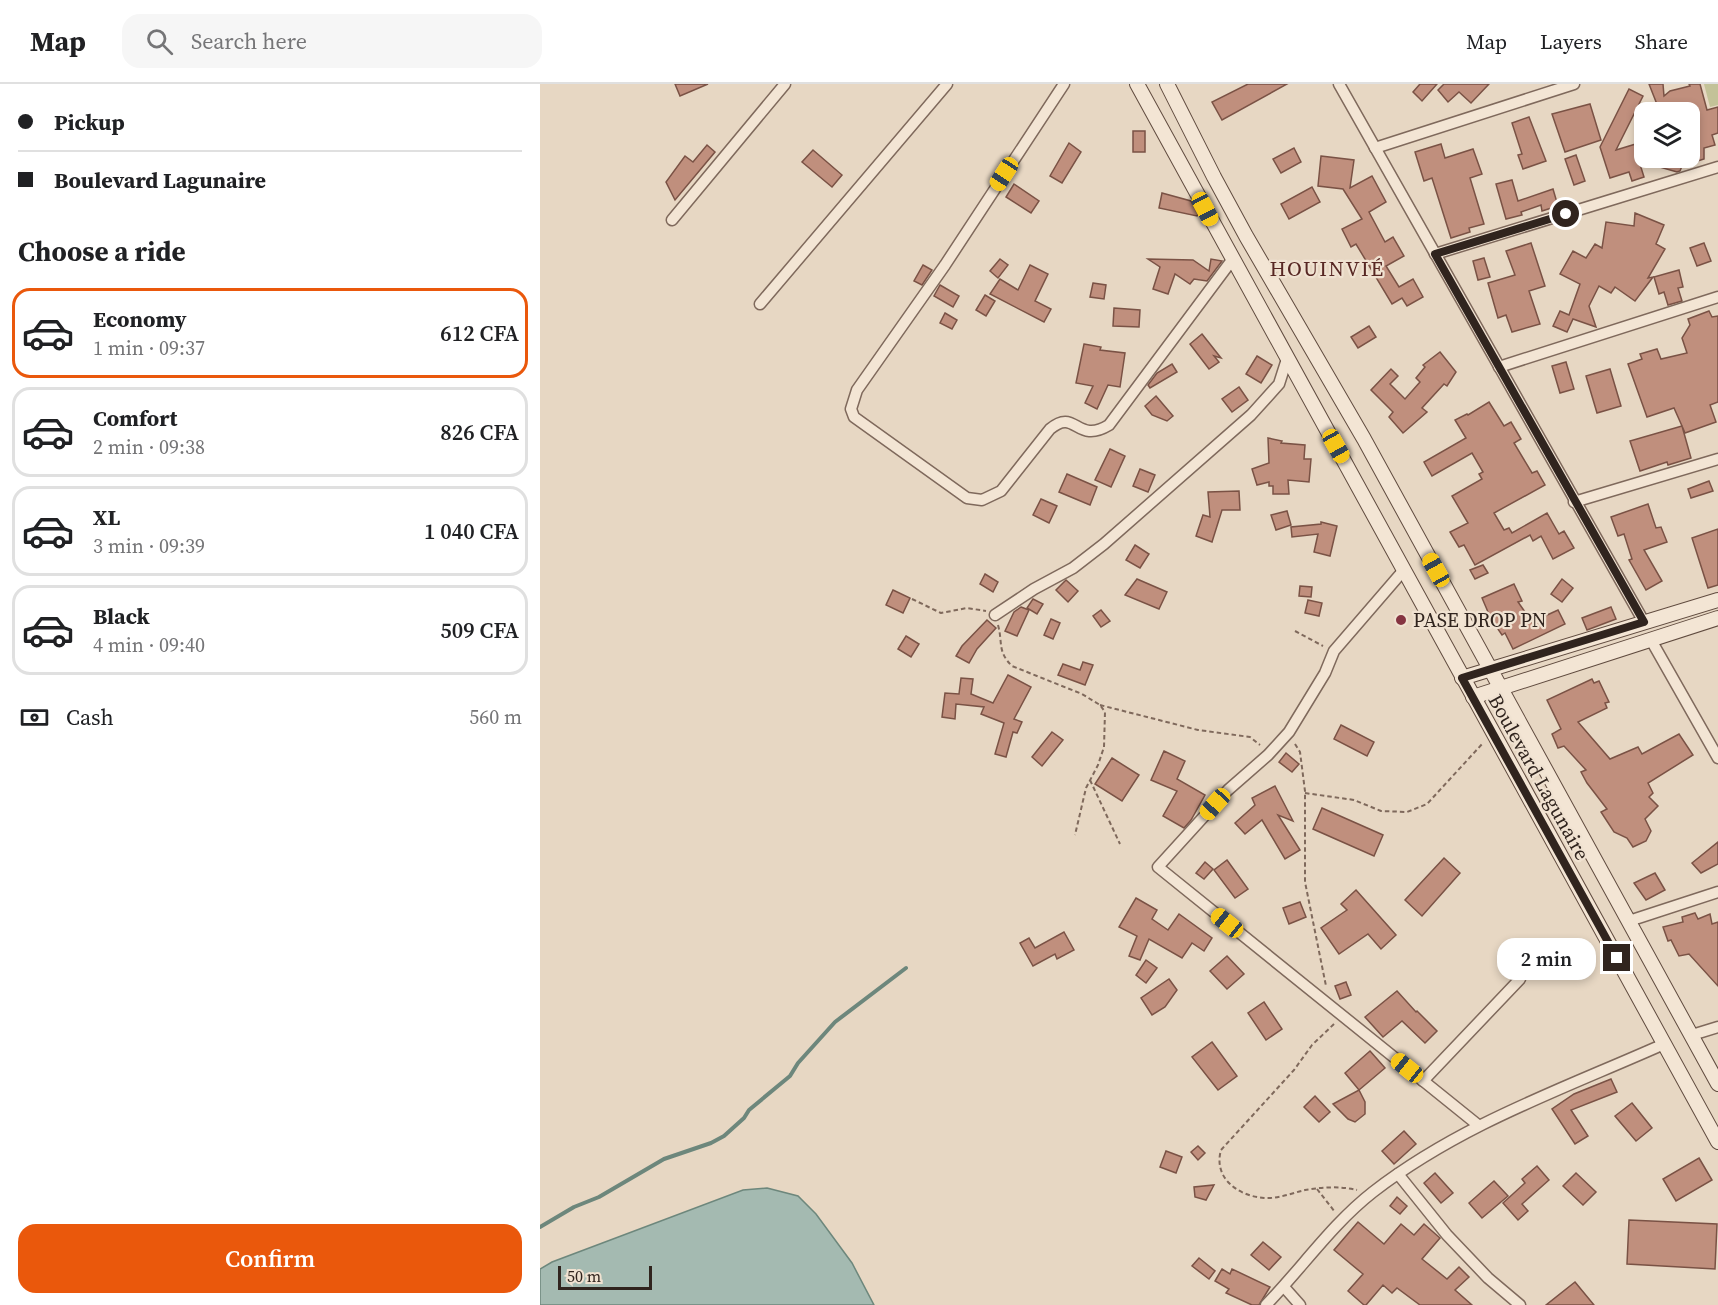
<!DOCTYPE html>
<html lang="en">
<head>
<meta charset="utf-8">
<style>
  body { margin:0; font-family:"Source Serif 4",serif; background:#f6f6f6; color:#202124; height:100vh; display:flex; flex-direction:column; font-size:22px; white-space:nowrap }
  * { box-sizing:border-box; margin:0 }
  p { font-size:20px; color:#757577 }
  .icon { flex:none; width:33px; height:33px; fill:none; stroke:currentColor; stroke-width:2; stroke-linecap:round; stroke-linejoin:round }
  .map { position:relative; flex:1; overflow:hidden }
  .sheet { display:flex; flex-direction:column; background:#fff; width:540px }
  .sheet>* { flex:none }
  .hud { display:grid; align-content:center; height:132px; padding:0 18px; background:#fff }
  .tools { position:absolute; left:1094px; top:18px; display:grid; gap:12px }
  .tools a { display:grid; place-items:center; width:66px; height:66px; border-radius:12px; background:#fff; box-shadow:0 3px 9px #0003; font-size:30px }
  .scale { position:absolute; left:18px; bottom:15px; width:94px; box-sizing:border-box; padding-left:6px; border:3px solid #30241e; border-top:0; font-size:16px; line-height:21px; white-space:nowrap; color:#30241e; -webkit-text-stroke:4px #f0e2d1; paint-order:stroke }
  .end { position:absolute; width:27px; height:27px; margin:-14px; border:8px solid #30241e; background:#fff; box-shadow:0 0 0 3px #fff }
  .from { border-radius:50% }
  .bubble { position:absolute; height:42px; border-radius:18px; background:#fff; box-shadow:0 3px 9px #0003; font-size:20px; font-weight:600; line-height:42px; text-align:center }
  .car { position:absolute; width:18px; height:36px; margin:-18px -9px; border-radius:8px; box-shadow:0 0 4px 2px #0007; background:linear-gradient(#f5c518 24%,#345 0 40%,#f5c518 0 76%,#345 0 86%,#f5c518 0) }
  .hud b { display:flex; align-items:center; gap:21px; height:57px; font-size:22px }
  .hud b+b { border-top:2px solid #e0e0e0 }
  .hud i { width:15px; height:15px; background:#202124 }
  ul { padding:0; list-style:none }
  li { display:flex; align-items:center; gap:18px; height:90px; margin:0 12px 9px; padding:0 6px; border:3px solid #e0e0e0; border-radius:18px }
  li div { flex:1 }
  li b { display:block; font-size:22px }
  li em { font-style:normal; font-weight:600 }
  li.selected { border-color:#ea580c }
  li>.icon { width:54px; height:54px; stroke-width:1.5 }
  h2 { padding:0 18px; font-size:27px; line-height:72px }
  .pay { display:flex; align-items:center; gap:15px; height:66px; padding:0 18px; font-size:22px }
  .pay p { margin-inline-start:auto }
  .action { display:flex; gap:12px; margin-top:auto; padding:12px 18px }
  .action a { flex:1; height:69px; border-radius:18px; background:#ea580c; color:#fff; font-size:24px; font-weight:600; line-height:69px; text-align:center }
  header { display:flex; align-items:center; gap:36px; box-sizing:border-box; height:84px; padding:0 30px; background:#fff; border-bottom:2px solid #e0e0e0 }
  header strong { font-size:28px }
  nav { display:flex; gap:33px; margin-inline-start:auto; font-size:21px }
  .search { width:420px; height:54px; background:#f6f6f6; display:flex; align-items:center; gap:15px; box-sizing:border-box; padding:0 21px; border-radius:18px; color:#757577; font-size:22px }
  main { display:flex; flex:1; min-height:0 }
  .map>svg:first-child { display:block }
  .green { fill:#c3c298 }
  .water { fill:#a4bab1; stroke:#6d877c; stroke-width:1.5 }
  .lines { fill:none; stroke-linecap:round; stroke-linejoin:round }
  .stream { stroke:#6d877c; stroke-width:4 }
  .building { fill:#c08f7d; stroke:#7a5245; stroke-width:1.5 }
  .street-casing { stroke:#7f695c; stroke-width:13 }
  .secondary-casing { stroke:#604b3f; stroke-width:16 }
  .path { stroke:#7f695c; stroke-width:2; stroke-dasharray:4.5 3; stroke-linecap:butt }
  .street { stroke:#f3e5d4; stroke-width:10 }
  .secondary { stroke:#f3e5d4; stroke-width:14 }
  .route { stroke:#30241e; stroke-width:8 }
  .poi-dot { fill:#853441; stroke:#f0e2d1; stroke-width:2 }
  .labels { text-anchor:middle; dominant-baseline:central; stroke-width:4.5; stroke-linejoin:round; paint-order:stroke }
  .poi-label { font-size:20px; fill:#30241e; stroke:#f0e2d1; text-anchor:start }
  .street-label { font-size:20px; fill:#30241e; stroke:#f0e2d1 }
  .neighbourhood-label { font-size:21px; letter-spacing:1.5px; fill:#572723; stroke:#f0e2d1 }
</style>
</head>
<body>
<header>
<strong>Map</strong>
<div class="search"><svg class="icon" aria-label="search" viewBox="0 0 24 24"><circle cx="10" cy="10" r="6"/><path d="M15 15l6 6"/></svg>Search here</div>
<nav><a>Map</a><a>Layers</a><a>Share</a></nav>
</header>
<main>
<section class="sheet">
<div class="hud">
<b><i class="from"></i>Pickup</b>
<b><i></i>Boulevard Lagunaire</b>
</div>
<h2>Choose a ride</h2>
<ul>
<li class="selected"><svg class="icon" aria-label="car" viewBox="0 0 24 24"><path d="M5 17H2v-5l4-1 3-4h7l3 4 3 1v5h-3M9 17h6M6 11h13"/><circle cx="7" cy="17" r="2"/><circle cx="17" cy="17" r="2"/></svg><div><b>Economy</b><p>1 min · 09:37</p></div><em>612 CFA</em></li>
<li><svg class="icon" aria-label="car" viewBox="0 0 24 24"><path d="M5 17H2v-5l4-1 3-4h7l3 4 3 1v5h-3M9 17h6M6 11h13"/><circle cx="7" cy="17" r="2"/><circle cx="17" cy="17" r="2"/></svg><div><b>Comfort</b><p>2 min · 09:38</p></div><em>826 CFA</em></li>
<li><svg class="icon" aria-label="car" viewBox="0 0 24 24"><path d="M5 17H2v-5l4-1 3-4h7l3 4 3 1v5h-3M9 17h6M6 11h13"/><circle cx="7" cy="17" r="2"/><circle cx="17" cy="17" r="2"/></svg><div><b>XL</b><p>3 min · 09:39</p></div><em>1 040 CFA</em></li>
<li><svg class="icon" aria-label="car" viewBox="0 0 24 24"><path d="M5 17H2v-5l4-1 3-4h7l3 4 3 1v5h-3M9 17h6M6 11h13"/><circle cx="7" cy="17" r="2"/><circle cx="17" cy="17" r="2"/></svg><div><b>Black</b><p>4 min · 09:40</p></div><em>509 CFA</em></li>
</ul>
<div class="pay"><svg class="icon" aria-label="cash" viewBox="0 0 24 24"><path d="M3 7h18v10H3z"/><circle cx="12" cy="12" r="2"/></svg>Cash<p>560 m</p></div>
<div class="action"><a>Confirm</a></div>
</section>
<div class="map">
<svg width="1178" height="1221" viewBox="0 0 1178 1221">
  <rect width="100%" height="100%" fill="#e7d7c3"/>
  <path class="green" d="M1164,0h14v21l-8,2z"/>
  <path class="water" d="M227,1104l31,8 18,18 36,49 22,42h-334v-36l12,-7 191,-72z"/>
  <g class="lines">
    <path class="stream" d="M0,1143l34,-20 25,-10 65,-38 47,-16 13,-7 20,-18 5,-8 41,-34 8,-13 37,-41 71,-54"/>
  </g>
  <g class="building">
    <path d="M135,0h33l-28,12z"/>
    <path d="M708,0h39l-65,36 -10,-18z"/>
    <path d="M880,0h17l-15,17 -9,-9z"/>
    <path d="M904,0h45l-18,19 -12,-11 -11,10 -10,-12z"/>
    <path d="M1109,0h14l1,12 6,-5 20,-5 -1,-2h11l7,26 11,-3v26l-6,2 3,10 -11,3v11l-22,7 -2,5 -3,1 -38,-11 5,16 -12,4 -3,-9 -19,6 -10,-31 29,-58 14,7 -27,54 23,-7 4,15h48l-2,-46h-29z"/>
    <path d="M1050,20l11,36 -36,12 -13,-38z"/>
    <path d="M989,33l17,44 -23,8 -5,-14 4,-1 -10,-31z"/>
    <rect x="593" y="47" width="12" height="21"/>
    <path d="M529,59l12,9 -19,31 -12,-7z"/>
    <path d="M901,60l4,14 28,-9 9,25 -12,4 14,46 -15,4 1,4 -19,6 -19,-60 -8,3 -9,-29z"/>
    <path d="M167,61l8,7 -40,48 -9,-18 19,-26 8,6z"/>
    <path d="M754,64l7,14 -20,11 -8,-14z"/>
    <path d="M273,66l29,25 -10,12 -30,-25z"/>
    <path d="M1036,71l9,26 -11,4 -9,-26z"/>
    <path d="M781,72l33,4 -4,28 22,-12 14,26 -17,10 16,30 8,-5 11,19 -18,10 13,21 14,-8 10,18 -16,9 -5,-8 -10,6 -36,-60 -5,3 -9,-18 20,-10 -19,-30 -25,-3z"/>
    <path d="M972,96l6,21 35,-12 5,17 -16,5 -1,-6 -20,7 1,3 -16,4 -10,-35z"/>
    <path d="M474,100l25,17 -8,12 -25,-16z"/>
    <path d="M772,103l8,15 -31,17 -8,-15z"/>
    <path d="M622,109l29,8 7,13 -1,2 -38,-8z"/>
    <path d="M1095,129l29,12 -8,19 9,5 -17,29 5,-1 -18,24 -20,-14 -4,6 -12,-7 -10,20 7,21 -23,-8 -6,13 -14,-6 7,-15 9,4 11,-31 -20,-10 13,-23 13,7 9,-14 7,4 4,-26 28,4z"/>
    <path d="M991,159l14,43 -16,5 11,33 -28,8 -6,-17 -8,3 -10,-35 27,-8 -9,-24z"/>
    <path d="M1164,159l7,18 -14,5 -7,-18z"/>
    <path d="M944,174l6,19 -12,3 -5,-19z"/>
    <path d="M460,175l8,6 -10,13 -8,-7z"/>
    <path d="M608,175l45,1 16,11 2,-12 11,2 -15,20 -13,-2 -4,5 -15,-10 -7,20 -15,-5 7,-22z"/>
    <path d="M383,181l9,5 -10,15 -8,-4z"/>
    <path d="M490,181l18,9 -13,27 16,8 -7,13 -54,-28 10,-15 18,11z"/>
    <path d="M1139,186l4,17 -5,1 4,13 -14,4 -4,-13 -5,2 -5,-17z"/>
    <path d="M553,199l13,2 -2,14 -14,-2z"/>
    <path d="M400,201l19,11 -6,11 -19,-11z"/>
    <path d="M445,211l10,6 -9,15 -10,-6z"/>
    <path d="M574,224l26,2 -1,17 -26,-1z"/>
    <path d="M1169,227l3,6 6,-1v86l-8,3 6,17 -31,11 -3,-7 9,32 -23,7 -1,-3 -27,9 -10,-30 52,-15 -8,-18 -27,9 -19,-53 14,-5 -2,-5 17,-5 4,10 26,-6 -5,-15 8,-13 -2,-6z"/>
    <path d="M405,229l12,7 -5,9 -12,-6z"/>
    <path d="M829,242l7,11 -18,11 -7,-11z"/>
    <path d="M662,250l19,24 -7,-2 5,6 -10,7 -19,-25z"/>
    <path d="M544,260l17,3 -1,3 25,3 -5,34 -12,-2 -11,24 -12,-6 8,-17 -17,-3z"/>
    <path d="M900,268l16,20 -9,14 -3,-2 -22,24 5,4 -24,21 -14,-16 4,-5 -22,-22 20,-21 7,7 -8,8 15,15 15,-17 -4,-4 9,-11 -2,-2z"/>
    <path d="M717,272l15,9 -11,18 -15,-9z"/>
    <path d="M1026,278l8,27 -14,4 -8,-27z"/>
    <path d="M632,280l5,8 -27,16 -2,-3 9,-12z"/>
    <path d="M1070,285l11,37 -24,7 -11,-37z"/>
    <path d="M699,303l9,13 -16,12 -10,-13z"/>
    <path d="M616,312l17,20 -6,5 -15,-6 -7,-9z"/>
    <path d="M949,318l15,24 7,-4 10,17 -7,4 18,30 5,-2 8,14 -51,28 10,17 5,-2 3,5 35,-20 12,21 5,-3 10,17 -21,11 -12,-23 -8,5 -3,-6 -55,30 -11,-20 -5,2 -9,-15 18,-9 -16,-27 30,-17 -3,-5 4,-2 -11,-19 -40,23 -8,-14 42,-24 -11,-18 12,-6 1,1z"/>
    <path d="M728,354l14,3 -1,2 24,2 -1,14h7l-2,23 -21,-2 1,14h-16v-8h-4v-4l-12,3 -5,-16 17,-6z"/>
    <path d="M570,365l15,7 -14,31 -16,-7z"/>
    <path d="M600,385l15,6 -7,17 -15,-6z"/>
    <path d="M527,390l30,13 -7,18 -31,-13z"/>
    <path d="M1169,397l4,10 -22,7 -3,-9z"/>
    <path d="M699,407l1,19h-18l-10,32 -16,-6 7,-21 7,2 -2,-25z"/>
    <path d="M501,415l16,7 -8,17 -16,-8z"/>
    <path d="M1108,420l8,24 5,-1 6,15 -23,8 18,31 -16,9 -17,-30 3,-1 -8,-25 -6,2 -7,-19z"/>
    <path d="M747,427l4,14 -15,5 -5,-15z"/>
    <path d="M781,438l16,4 -7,30 -16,-4 4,-18 -26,3 -1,-10 30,-3z"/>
    <path d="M1178,445v56l-10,3 -16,-50z"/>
    <path d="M595,461l14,9 -9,14 -14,-8z"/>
    <path d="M943,481l5,8 -13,6 -5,-9z"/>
    <path d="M445,490l13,8 -5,10 -13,-8z"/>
    <path d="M597,495l30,13 -8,17 -34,-14z"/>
    <path d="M1022,495l11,9 -11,14 -11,-8z"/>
    <path d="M526,496l12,11 -10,11 -12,-12z"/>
    <path d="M974,500l8,17 -4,1 14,20 26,-12 7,14 -52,25 -8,-16 -3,2 -11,-16 -9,-21z"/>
    <path d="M760,502l12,1 -1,10 -12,-1z"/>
    <path d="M353,506l17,8 -7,15 -17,-8z"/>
    <path d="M493,515l10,5 -6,10 -10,-6z"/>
    <path d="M768,516l14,3 -3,13 -14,-3z"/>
    <path d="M481,523l8,3 -12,26 -12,-5 9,-19z"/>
    <path d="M1071,523l5,12 -29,11 -5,-12z"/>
    <path d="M561,526l9,11 -9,6 -8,-11z"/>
    <path d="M511,535l9,4 -7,16 -9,-4z"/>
    <path d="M447,536l9,8 -19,21 -8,14 -13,-7 6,-10z"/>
    <path d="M366,552l13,8 -8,13 -13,-8z"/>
    <path d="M543,578l10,3 -8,20 -27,-10 5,-11 17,6z"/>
    <path d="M468,591l23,12 -17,32 8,3 -5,11 -4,-1 -7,25 -11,-3 9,-31 -23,-9 3,-7 -28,-3 -1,15 -13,-2 3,-24 14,1 2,-16 12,1 -2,15 22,9z"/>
    <path d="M1052,595l2,4 5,-2 10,21 -4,1 2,5 -29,14 32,37 28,-12 4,7 37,-20 14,21 -45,28 5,10 -4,4 9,9 -13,13 6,12 -5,10 -13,6 -6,-9 -13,-6 -13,-20 6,-3 -20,-26 -6,-11 5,-2 -22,-24 -6,2 -6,-14 9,-5 -14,-29z"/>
    <path d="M801,641l33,17 -7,14 -33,-17z"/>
    <path d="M512,648l11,8 -21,26 -10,-9z"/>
    <path d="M624,667l21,10 -8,18 28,16 -14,25 -7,8 -21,-12 14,-25 -26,-11z"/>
    <path d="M746,669l13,11 -7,8 -13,-10z"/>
    <path d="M572,674l27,17 -17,26 -27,-17z"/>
    <path d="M735,702l18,35 -15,-6 22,35 -15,9 -23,-39 -17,14 -10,-11 20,-18 -3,-7z"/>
    <path d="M782,724l61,27 -9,21 -61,-27z"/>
    <path d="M1178,758v22l-17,9 -9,-10z"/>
    <path d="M904,774l16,15 -38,43 -17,-16z"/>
    <path d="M687,776l21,29 -13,9 -21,-28z"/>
    <path d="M665,778l8,7 -9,10 -8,-6z"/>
    <path d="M1115,789l10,17 -19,10 -12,-17z"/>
    <path d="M816,806l40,45 -15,14 -13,-15 -29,20 -18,-26 26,-18 -6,-6z"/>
    <path d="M596,814l21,12 -5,9 16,11 11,-16 33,24 -8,13 -12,-8 -10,15 -33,-19 -9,21 -11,-4 8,-20 -18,-9z"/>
    <path d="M760,818l6,15 -17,7 -6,-16z"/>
    <path d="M1155,829l3,6 12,-5 2,10 6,-2v64l-29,-32 -10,2 -8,-16 -3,1 -5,-14 20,-5 -1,-5z"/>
    <path d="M524,848l10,18 -17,9 -2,-5 -22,12 -13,-23 9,-5 6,10z"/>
    <path d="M687,872l17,18 -17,15 -17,-18z"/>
    <path d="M606,876l11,8 -11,15 -10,-8z"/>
    <path d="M629,895l8,11 -12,17 -13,8 -11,-17z"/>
    <path d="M806,898l5,13 -11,4 -5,-13z"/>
    <path d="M857,907l19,21 1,-1 20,20 -12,12 -23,-22 -19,16 -18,-20z"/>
    <path d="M724,918l18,27 -16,11 -18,-27z"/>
    <path d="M672,958l25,34 -19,14 -26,-33z"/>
    <path d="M830,967l15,17 -26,22 -14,-17z"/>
    <path d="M1071,995l6,13 -46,18 17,26 -13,8 -23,-35 22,-15z"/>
    <path d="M819,1006l6,12v12l-10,8 -7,-3 -15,-15z"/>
    <path d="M775,1012l15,16 -11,10 -15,-15z"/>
    <path d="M1092,1019l20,25 -16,13 -21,-25z"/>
    <path d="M864,1047l12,13 -22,20 -12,-13z"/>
    <path d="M658,1062l7,7 -7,7 -7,-8z"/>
    <path d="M626,1067l16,6 -6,16 -16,-6z"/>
    <path d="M1159,1074l13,22 -36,21 -13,-22z"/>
    <path d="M997,1082l12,14 -27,24 6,7 -10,9 -15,-17 22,-20 -3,-4z"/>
    <path d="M895,1089l18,20 -12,10 -17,-20z"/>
    <path d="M1036,1089l20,19 -13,13 -20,-19z"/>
    <path d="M954,1097l14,15 -26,22 -13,-15z"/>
    <path d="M674,1101l-8,15 -11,-3 -1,-10z"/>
    <path d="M857,1113l10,9 -7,8 -10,-8z"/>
    <path d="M1089,1136l88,4 -2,45 -88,-5z"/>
    <path d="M818,1138l26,22 17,-20 13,11 10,-11 16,14 -18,21 25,20 12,-12 10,10 -14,13 17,15h-52l-23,-17 -5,5 -9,-8 -17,20h-2l-16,-14 15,-17 -29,-24z"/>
    <path d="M723,1158l18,15 -12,13 -18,-15z"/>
    <path d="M659,1174l16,13 -6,8 -17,-13z"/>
    <path d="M682,1185l8,5 2,-5 38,18 -11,18h-7l-26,-12 3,-4 -14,-8z"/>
    <path d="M1035,1198l19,23h-48z"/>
  </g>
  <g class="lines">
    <defs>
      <g id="street">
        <path d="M524,0l-119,181 -88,125 -6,19 3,8 113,81 15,2 19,-9 49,-62c26,-22 26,16 59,-4l123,-165"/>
        <path d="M799,0l305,538"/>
        <path d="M835,64l199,-64"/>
        <path d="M132,136l113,-136"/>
        <path d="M895,170l283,-87"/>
        <path d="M220,220l187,-220"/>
        <path d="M959,283l219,-70"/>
        <path d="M1034,418l144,-43"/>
        <path d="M863,487l-69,80 -9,22 -36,59 -21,23 -40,35 -70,77 320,258"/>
        <path d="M455,531l39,-26 39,-21 31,-24 147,-129 28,-31 8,-25"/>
        <path d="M1111,556l67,118"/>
        <path d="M1089,837l89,-29"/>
        <path d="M1152,951l26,-8"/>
        <path d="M883,997l97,-102"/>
        <path d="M858,1090l49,61 41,43 32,27"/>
        <path d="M744,1203l16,18"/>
        <path d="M726,1221c36,-37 66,-81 107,-113 88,-68 190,-103 291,-148"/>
      </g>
      <g id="secondary">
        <path d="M597,0l581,1058"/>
        <path d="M627,0l47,93 32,59 118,203 354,645"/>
        <path d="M922,594l256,-78"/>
        <path d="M933,613l245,-79"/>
      </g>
    </defs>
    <use href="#street" class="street-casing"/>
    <use href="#secondary" class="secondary-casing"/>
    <g class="path">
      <path d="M372,515l29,14 26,-5 19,3"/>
      <path d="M458,541c5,18 -1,26 14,41l70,28 18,11 5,7 -1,35 -6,18 -12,23 -11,47"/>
      <path d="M755,547l28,15"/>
      <path d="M560,621l98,25 52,7 10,8"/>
      <path d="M755,660l5,8 5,39v91l21,104"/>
      <path d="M550,696l30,64"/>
      <path d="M765,709l49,7 27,11 26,1 20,-8 56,-61"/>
      <path d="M794,940l-22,21 -18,25 -73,80c-8,28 17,46 43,48 14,1 28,-5 41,-8 17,-3 36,-4 52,0"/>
      <path d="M777,1105l18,23"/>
    </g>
    <use href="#street" class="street"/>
    <use href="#secondary" class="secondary"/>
  </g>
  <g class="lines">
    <path class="route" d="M1026,130l-131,40 209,368 -182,56 155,280"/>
  </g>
  <circle class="poi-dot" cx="861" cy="536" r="6"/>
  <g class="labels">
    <g class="poi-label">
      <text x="873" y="536">PASE DROP PN</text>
    </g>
    <g class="street-label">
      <text transform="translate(999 693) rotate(61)">Boulevard Lagunaire</text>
    </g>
    <g class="neighbourhood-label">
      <text x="787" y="184">HOUINVIÉ</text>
    </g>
  </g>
</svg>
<div class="tools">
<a><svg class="icon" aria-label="layers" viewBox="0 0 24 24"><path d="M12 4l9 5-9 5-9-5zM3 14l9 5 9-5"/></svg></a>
</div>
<div class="scale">50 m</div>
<i class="end from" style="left:1026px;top:130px"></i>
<i class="end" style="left:1077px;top:874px"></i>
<div class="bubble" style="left:957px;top:854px;width:99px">2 min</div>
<i class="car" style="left:464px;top:90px;rotate:213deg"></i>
<i class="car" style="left:665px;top:125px;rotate:152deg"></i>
<i class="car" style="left:796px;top:362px;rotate:151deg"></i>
<i class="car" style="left:896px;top:486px;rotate:331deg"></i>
<i class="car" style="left:675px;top:720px;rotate:222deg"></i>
<i class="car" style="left:687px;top:839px;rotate:309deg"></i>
<i class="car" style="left:867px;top:984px;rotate:309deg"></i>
</div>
</main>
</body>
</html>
